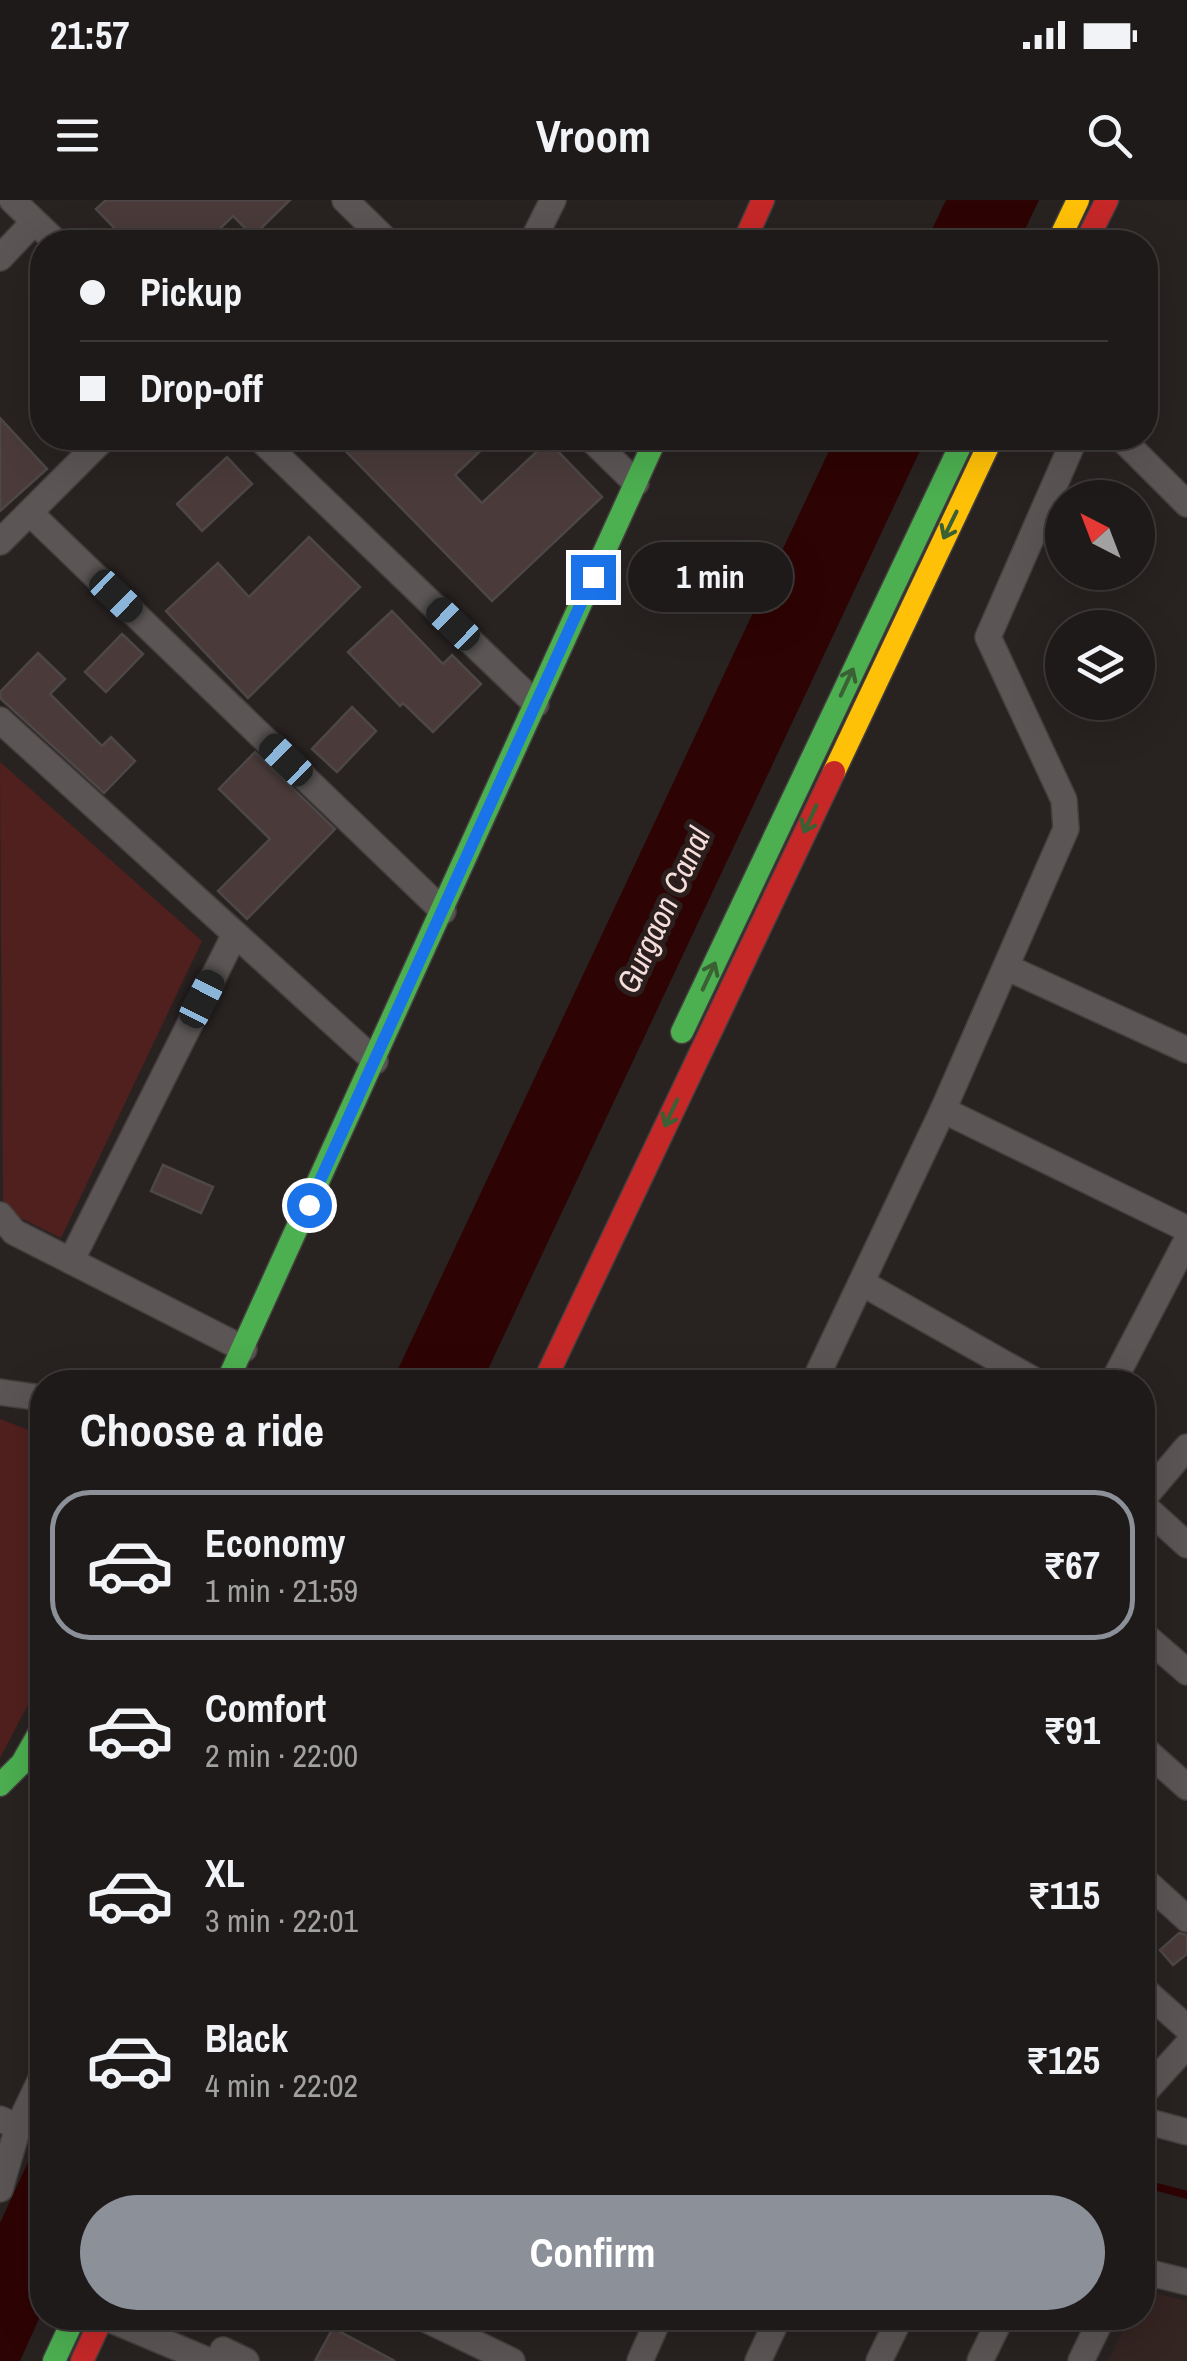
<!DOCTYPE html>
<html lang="en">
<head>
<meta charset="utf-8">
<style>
  body { margin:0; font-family:"Archivo Narrow",sans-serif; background:#262322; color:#f1f3f6; height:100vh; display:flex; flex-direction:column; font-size:38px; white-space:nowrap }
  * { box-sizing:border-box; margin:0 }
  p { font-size:32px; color:#a1a1a2 }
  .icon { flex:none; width:55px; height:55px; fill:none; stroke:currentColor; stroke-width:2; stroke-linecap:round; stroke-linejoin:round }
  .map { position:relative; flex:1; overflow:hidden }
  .panel { position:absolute; left:30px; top:1170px; width:1125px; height:960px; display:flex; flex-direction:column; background:#1e1a19; border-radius:40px; box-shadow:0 10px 40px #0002,0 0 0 2px #3c3838 }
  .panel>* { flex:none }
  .guide { position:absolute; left:30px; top:30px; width:1128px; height:220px; border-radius:40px; box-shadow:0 10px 40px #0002,0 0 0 2px #3c3838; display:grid; align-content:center; height:220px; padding:0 50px; background:#1e1a19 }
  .needle { width:65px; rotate:318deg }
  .buttons { position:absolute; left:1045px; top:280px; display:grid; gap:20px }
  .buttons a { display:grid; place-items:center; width:110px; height:110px; border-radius:50%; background:#1e1a19; box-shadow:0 10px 40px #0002,0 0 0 2px #3c3838; font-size:50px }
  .end { position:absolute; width:45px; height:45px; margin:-22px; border:12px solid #1a73e8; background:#fff; box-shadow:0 0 0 5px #fff }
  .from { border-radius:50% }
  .bubble { position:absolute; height:70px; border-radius:35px; background:#1e1a19; box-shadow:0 10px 40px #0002,0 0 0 2px #3c3838; font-size:32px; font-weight:700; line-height:70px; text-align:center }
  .car { position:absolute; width:30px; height:60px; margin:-30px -15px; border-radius:12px; box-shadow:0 0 8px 2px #0007; background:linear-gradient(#222 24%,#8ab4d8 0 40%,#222 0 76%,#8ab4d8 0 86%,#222 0) }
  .guide b { display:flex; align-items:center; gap:35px; height:95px; font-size:38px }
  .guide b+b { border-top:2px solid #3c3838 }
  .guide i { width:25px; height:25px; background:#f1f3f6 }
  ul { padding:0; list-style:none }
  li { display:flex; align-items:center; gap:30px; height:150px; margin:0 20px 15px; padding:0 30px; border:5px solid transparent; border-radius:40px }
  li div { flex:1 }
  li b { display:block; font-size:38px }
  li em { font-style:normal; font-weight:700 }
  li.selected { border-color:#8c9099 }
  li>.icon { width:90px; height:90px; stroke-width:1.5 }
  h2 { padding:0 50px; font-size:45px; line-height:120px }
  .action { display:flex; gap:20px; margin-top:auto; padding:20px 50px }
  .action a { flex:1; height:115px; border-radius:60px; background:#8c9099; color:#fff; font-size:40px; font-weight:700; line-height:115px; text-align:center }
  .status { display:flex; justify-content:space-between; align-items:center; height:70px; padding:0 50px; background:#1e1a19; direction:ltr }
  .status svg { height:28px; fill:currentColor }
  header { display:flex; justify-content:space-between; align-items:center; height:130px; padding:0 50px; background:#1e1a19; font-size:45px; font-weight:700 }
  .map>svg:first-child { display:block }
  .built { fill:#342422 }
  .green { fill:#50201e }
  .water { fill:#2e0303 }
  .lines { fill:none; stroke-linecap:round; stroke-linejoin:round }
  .stream { stroke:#2e0303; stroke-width:8 }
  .building { fill:#4a3a3a; stroke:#4d4847; stroke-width:2.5 }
  .street-casing { stroke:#443f3e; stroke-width:28 }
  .fast-casing { stroke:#443f3e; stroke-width:25 }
  .slow-casing { stroke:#443f3e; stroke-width:25 }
  .jam-casing { stroke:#443f3e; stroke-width:25 }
  .street { stroke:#5b5655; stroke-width:25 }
  .fast { stroke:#4caf50; stroke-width:22 }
  .slow { stroke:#ffc107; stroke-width:22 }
  .jam { stroke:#c62828; stroke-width:22 }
  .oneway { stroke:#3a6034 }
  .route { stroke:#1a73e8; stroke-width:12 }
  .labels { text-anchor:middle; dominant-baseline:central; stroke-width:10; stroke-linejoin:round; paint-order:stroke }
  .water-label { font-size:32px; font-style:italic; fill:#f5ddda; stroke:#2b1f1e }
</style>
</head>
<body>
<div class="status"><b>21:57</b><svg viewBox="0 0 49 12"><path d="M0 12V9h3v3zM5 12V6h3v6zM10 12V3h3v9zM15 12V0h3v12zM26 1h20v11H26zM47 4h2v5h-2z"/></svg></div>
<header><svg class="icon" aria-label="menu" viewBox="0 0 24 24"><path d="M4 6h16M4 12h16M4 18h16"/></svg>Vroom<svg class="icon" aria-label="search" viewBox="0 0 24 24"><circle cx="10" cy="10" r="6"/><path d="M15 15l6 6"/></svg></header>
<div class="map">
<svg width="1187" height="2161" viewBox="0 0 1187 2161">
  <rect width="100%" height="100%" fill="#282221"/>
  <path class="built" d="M1143,2090l44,11v60h-79l21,-43h13z"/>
  <g class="green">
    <path d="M0,562l202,179 -141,297 -58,-29z"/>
    <path d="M0,1219l42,16v243l-42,80z"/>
  </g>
  <g class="water">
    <path d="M946,0h93l-20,42h-93z"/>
    <path d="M835,238h91l-444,944h-90z"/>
    <path d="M42,1932v180l-22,49h-20v-138z"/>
  </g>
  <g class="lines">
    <path class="stream" d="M1142,1983l45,12"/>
  </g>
  <g class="building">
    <path d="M106,0h184l-37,36 -20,-20 -27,26h-78l-32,-33z"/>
    <path d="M0,218l47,51 -47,42z"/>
    <path d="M333,238h161l-39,37 27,28 66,-62 54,56 -110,104z"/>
    <path d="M227,257l25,27 -50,47 -25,-27z"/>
    <path d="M309,337l51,50 -112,111 -82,-87 52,-48 31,34z"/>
    <path d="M392,411l51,53 9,-9 29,29 -48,48 -30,-29 -3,3 -52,-54z"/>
    <path d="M122,434l21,20 -37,38 -21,-20z"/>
    <path d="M38,453l27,26 -15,15 52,52 9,-9 24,24 -31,32 -104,-95v-6z"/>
    <path d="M352,507l24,24 -39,41 -25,-23z"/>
    <path d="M255,552l80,77 -88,90 -29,-28 52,-52 -51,-50z"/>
    <path d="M163,965l50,22 -12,26 -50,-22z"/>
    <path d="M1179,1733l8,2v19l-14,11 -13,-15z"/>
    <path d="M333,2128l62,33h-80z"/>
  </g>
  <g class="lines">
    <defs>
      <g id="street">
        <path d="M12,0l44,42"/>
        <path d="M345,0l43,42"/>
        <path d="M532,42l21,-42"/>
        <path d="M0,58l34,-36"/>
        <path d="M259,238l277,266"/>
        <path d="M590,238l46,45"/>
        <path d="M1121,238l66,66"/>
        <path d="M31,314l412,397"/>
        <path d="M0,342l104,-104"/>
        <path d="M0,520l375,341"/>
        <path d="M1006,767l181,83"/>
        <path d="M943,910l244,119"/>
        <path d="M0,1015l14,17 230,117"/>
        <path d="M71,1061l164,-327"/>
        <path d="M862,1083l175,99"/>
        <path d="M814,1182l129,-272 123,-281 -2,-29 -76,-163 87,-199"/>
        <path d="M1113,1182l74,-142"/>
        <path d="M0,1192l42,6"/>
        <path d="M1142,1300l45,-53"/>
        <path d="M1142,1304l45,41"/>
        <path d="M1142,1433l45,39"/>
        <path d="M1142,1547l45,40"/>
        <path d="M1142,1678l45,41"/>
        <path d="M1142,1788l45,40"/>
        <path d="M1142,1895l45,-50"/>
        <path d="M0,1919l18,8 -18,62"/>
        <path d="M1142,1920l45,12"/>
        <path d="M18,1927l24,-50"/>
        <path d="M1142,2071l45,11"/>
        <path d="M107,2118l102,43"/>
        <path d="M423,2118l89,43"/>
        <path d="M218,2161l5,-11 23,11"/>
        <path d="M640,2161l19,-43"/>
        <path d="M758,2161l20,-43"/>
        <path d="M879,2161l21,-43"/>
        <path d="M980,2161l21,-43"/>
        <path d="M1081,2161l21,-43"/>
      </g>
      <g id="fast">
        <path d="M682,832l282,-594"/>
        <path d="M227,1182l429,-944"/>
        <path d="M0,1585l22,-22 20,-35"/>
        <path d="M54,2161l20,-43"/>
      </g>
      <g id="slow">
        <path d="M1058,42l20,-42"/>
        <path d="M834,572l158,-334"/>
      </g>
      <g id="jam">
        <path d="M744,42l19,-42"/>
        <path d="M1086,42l21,-42"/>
        <path d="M544,1182l290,-610"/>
        <path d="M82,2161l20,-43"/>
      </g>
    </defs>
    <use href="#street" class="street-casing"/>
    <use href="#fast" class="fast-casing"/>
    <use href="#slow" class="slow-casing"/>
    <use href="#jam" class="jam-casing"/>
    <use href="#street" class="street"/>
    <use href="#fast" class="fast"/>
    <use href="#slow" class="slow"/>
    <use href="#jam" class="jam"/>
  </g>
  <defs><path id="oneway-shaft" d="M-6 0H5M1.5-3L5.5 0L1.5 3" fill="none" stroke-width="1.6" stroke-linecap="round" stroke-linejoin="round" transform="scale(2.5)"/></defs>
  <g class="oneway">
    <use href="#oneway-shaft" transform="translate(950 325) rotate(116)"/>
    <use href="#oneway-shaft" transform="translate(847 482) rotate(-65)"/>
    <use href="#oneway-shaft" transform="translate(810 619) rotate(115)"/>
    <use href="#oneway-shaft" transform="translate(709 776) rotate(-65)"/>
    <use href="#oneway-shaft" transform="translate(671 913) rotate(115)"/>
  </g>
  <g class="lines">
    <path class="route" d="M309,1005l284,-628"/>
  </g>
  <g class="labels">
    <g class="water-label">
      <text transform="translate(663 710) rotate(-65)">Gurgaon Canal</text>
    </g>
  </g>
</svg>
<div class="buttons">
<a><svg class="needle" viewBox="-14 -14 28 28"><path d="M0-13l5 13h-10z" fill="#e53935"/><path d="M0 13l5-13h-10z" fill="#a1a1a2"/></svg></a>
<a><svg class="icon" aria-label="layers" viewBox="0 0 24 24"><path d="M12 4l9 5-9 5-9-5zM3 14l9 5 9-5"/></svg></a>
</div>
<i class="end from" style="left:309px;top:1005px"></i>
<i class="end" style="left:593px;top:377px"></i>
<div class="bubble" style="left:628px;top:342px;width:165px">1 min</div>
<i class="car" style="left:116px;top:396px;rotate:134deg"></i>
<i class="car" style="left:453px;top:424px;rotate:314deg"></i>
<i class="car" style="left:286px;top:560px;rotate:314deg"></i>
<i class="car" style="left:202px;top:799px;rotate:27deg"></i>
<div class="guide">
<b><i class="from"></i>Pickup</b>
<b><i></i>Drop-off</b>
</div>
<section class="panel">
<h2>Choose a ride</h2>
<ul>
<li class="selected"><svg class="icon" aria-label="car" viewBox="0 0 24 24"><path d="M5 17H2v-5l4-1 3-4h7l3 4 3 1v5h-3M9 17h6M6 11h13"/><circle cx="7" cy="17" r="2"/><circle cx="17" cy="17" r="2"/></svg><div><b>Economy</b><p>1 min · 21:59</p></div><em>₹67</em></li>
<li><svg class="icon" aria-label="car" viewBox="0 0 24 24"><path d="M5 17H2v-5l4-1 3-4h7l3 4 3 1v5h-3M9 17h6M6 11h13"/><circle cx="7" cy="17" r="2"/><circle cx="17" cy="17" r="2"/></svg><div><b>Comfort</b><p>2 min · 22:00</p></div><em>₹91</em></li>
<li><svg class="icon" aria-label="car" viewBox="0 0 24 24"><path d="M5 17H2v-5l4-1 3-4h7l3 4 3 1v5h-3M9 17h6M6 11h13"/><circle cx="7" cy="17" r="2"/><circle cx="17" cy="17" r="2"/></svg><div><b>XL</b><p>3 min · 22:01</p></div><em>₹115</em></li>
<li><svg class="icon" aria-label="car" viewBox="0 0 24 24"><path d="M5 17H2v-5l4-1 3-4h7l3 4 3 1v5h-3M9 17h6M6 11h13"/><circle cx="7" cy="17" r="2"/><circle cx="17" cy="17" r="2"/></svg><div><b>Black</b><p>4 min · 22:02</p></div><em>₹125</em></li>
</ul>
<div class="action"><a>Confirm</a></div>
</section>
</div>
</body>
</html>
